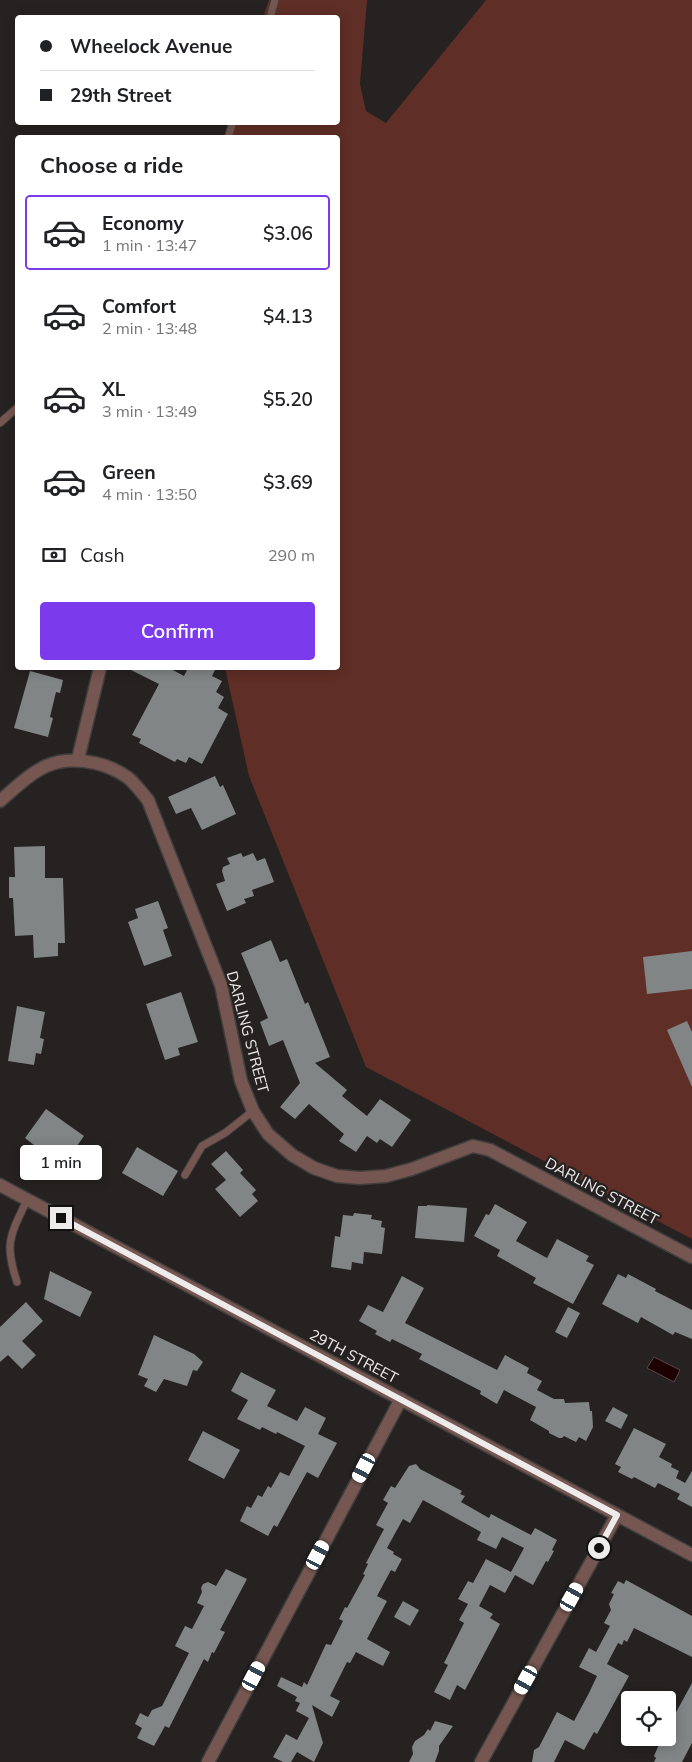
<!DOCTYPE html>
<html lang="en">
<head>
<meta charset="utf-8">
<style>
  body { margin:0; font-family:Mulish,sans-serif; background:#f6f6f6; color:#202124; height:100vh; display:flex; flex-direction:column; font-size:19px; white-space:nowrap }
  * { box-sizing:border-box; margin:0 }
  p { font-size:16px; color:#757577 }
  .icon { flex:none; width:28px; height:28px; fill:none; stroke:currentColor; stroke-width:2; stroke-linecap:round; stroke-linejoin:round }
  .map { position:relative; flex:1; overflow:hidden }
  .side { position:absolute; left:15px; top:135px; width:325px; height:535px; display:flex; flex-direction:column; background:#fff; border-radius:5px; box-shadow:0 2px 12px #0003 }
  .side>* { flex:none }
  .hud { position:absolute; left:15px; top:15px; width:325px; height:110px; border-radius:5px; box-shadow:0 2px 12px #0003; display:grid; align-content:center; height:110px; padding:0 25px; background:#fff }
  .controls { position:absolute; left:621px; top:1691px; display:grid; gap:10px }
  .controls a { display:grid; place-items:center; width:55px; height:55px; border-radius:5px; background:#fff; box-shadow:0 2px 12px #0003; font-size:25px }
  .end { position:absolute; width:22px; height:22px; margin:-11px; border:6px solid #eeebeb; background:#111; box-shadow:0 0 0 2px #111 }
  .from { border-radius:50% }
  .bubble { position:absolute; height:35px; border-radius:5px; background:#fff; box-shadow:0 2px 12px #0003; font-size:16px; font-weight:600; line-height:35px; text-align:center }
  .car { position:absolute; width:15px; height:30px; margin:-15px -8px; border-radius:6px; box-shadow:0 0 4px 1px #0007; background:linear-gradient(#fff 24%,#345 0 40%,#fff 0 76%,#345 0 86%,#fff 0) }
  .hud b { display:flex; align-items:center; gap:18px; height:48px; font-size:19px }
  .hud b+b { border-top:1px solid #e0e0e0 }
  .hud i { width:12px; height:12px; background:#202124 }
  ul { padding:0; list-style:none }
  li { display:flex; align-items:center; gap:15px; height:75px; margin:0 10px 8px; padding:0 15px; border:2px solid transparent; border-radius:5px }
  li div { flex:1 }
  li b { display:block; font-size:19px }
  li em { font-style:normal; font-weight:600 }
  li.active { border-color:#7c3aed }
  li>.icon { width:45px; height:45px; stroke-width:1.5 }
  h2 { padding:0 25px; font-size:22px; line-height:60px }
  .pay { display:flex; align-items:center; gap:12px; height:55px; padding:0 25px; font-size:19px }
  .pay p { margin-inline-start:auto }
  .cta { display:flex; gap:10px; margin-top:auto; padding:10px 25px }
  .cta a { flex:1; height:58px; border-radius:5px; background:#7c3aed; color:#fff; font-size:20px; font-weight:600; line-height:58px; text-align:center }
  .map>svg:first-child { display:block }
  .green { fill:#5f2e26 }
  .water { fill:#1c0100; stroke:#5b4746 }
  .building { fill:#818586 }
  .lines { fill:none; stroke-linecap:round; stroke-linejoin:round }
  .service-casing { stroke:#413e3d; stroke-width:9 }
  .minor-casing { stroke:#413e3d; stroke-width:15 }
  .tertiary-casing { stroke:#413e3d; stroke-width:15 }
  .service { stroke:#755650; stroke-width:7 }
  .minor { stroke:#755650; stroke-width:12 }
  .tertiary { stroke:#755650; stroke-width:12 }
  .route { stroke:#eeebeb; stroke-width:6 }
  .labels { text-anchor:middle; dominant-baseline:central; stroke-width:4.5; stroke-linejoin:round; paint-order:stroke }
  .street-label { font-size:15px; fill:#eeebeb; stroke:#252221 }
</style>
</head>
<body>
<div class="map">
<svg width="692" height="1762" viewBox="0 0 692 1762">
  <rect width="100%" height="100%" fill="#252221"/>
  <path class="green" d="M269,0h98l-7,84 6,27 20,12 100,-123h206v1239l-326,-172 -117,-291 -24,-108h113v-530l-113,-1 5,-14 108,-1v-104l-75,-1z"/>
  <path class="water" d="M654,1357l26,13 -6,12 -27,-14z"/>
  <g class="building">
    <path d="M127,668h42l15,8 4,-8h28l-4,8 10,5 -6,11 8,5 -6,11 10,6 -26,50 -13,-7 -3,6 -9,-4 -2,3 -36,-19 2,-4 -9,-4 27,-51z"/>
    <path d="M30,671l33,9 -3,13 -4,-1 -6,25 3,1 -5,19 -34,-9z"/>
    <path d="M215,776l5,11 3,-2 13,29 -34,16 -11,-22 -15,6 -8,-17z"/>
    <path d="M45,846v32h18l2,65h-7v13l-24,2 -1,-23 -18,1 -2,-38h-4v-21h6l-1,-30z"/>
    <path d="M241,853l2,4 10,-4 4,8 8,-3 9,24 -22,8 2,6 -10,3 2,4 -19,8 -11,-27 9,-3 -3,-10 1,-4 7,-3 -3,-6z"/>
    <path d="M158,901l10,27 -5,2 9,26 -28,10 -16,-44 10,-4 -3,-9z"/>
    <path d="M271,940l9,22 7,-3 18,45 3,-2 22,55 -15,6 32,27 -5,6 25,20 13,-17 31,21 -19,27 -12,-8 -3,4 -10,-7 -11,16 -17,-11 5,-7 -35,-30 -14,15 -15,-12 20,-24 -17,-43 -14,6 -9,-24 8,-4 -27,-65z"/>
    <path d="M692,951v38l-45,5 -4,-37z"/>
    <path d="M181,992l17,50 -20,6 2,7 -15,5 -19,-56z"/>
    <path d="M17,1006l28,6 -5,26 4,1 -3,15 -5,-1 -2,12 -26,-4z"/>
    <path d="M687,1021l5,11v55l-25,-57z"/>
    <path d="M46,1109l38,27 -22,31 -37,-29z"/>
    <path d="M137,1147l41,24 -15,25 -41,-23z"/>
    <path d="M226,1151l17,19 -3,3 16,17 -4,4 6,7 -18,16 -25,-28 11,-9 -15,-16z"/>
    <path d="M495,1204l32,18 -11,19 31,17 10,-19 32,17 -3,5 8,4 -21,39 -40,-21 3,-5 -39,-22 3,-6 -26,-14 12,-22 3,1z"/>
    <path d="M427,1205l40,3 -3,34 -49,-4 3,-32h9z"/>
    <path d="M354,1213l18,2 -1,4 11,2 -1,6 4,1 -3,26 -18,-2 -1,12 -11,-2 -1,8 -20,-3 4,-31 5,1 3,-22 10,1z"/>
    <path d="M50,1271l42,21 -12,25 -36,-18z"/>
    <path d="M618,1274l8,4 2,-4 28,15 -1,2 37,19v29l-17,-7 -2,3 -32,-18 -3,6 -36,-19z"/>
    <path d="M402,1276l22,12 -19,35 92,47 8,-15 24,13 -2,5 15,8 -5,9 17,9h10l1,4 24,-1 1,9h2l1,16 -7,14 -7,-4 -3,5 -12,-6 -2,2h-3l-10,-5v-2l-19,-11 6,-13 -32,-17 -7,14 -17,-10 1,-3 -62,-32 3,-5 -30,-15 -2,3 -15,-8 2,-3 -18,-10 9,-16 15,7z"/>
    <path d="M26,1302l17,19 -21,20 14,14 -14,14 -14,-14 -8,7v-35z"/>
    <path d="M568,1307l12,6 -13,25 -12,-6z"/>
    <path d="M154,1335l40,19 9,8 -6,9 -4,-1 -6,16 -23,-7 -8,13 -12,-6 4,-7 -10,-4z"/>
    <path d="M241,1372l35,18 -9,16 30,15 8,-14 21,11 -8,16 19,9 -19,35 -11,-6 -30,55 -3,-2 -6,11 -28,-15 7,-15 4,2 7,-13 4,2 6,-11 3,2 9,-16 9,4 16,-30 -28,-14 -1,2 -14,-7 -2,3 -23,-11 11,-19 -17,-9z"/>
    <path d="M613,1407l15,8 -7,14 -16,-8z"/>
    <path d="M634,1428l32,16 -7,13 13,7 -1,3 8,4 -3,7 9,5 7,-12v36l-15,-8 3,-5 -22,-11 -3,5 -21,-11 -2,2 -14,-7 3,-5 -6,-3z"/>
    <path d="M203,1431l37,19 -16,29 -36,-19z"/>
    <path d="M416,1464l4,5 42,22 -2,3 5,2 -4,6 28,16 2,-4 40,21 4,-7 22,12 -5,10 2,1 -6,11 -2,-1 -13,24 -18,-10 -10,18 -15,-8 -11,21 14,8 -3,4 10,6 -35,66 -8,-5 -7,15 -16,-8 14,-27 -4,-2 20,-40 -5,-3 9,-16 -10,-5 10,-18 5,2 13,-24 25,13 13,-24 -22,-11 -6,12 -19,-9 4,-8 -58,-32 -13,23 -7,-4 -16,29 7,4 -1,2 9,5 -7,13 -4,-2 -14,26 10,5 -20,38 23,13 -7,14 -27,-14 -6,11 -3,-1 -17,34 10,5 -8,16 -20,-12 11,38 -9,19 -17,-10 -6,10h-8l-10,-5 13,-23 11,6 12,-22 -13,-7 4,-8 -5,-2 2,-4 -20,-11 4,-9 21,10 2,-5 3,3 19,-41 5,1 12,-24 -4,-2 6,-12 2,1 18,-33 -2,-1 5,-10 -2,-1 18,-34 -8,-4 12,-22 -5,-3 8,-14 4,2 14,-22z"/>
    <path d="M226,1569l21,10 -27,51 5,2 -11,21 -2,-1 -4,10 -4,-3 -35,69 -4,-2 -11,20 -17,-8 5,-10 -7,-4 5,-11 8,4 4,-7 10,-4 27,-53 -14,-7 10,-20 7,3 12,-23 -7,-3 5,-11 -1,-4 2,-4 5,-2 8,4z"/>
    <path d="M626,1580l66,36v41l-58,-29 -7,14 -3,-2 -2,5 -4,-2 -11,21 22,12 -32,58 -3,-2 -10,18 -19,-10 -11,22h-22l2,-12 5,-3 18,-35 17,9 15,-28 8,-17 -18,-9 10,-19 7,4 14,-26 -6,-3 7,-13 -2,-6 5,-10 -3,-1 7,-12 6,3z"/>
    <path d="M403,1601l16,9 -9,16 -16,-9z"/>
    <path d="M692,1683v60l-10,19h-28l2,-4 -2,-2 6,-14 2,-4h6v-11z"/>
    <path d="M435,1721l18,5 -14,20v5l-4,11h-26l4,-8 -1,-7 3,-6 9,-6 4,-6 2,2z"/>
  </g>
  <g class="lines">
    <defs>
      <g id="service">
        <path d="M270,18l5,-18"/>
        <path d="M228,138l5,-16"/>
        <path d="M0,423l18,-16"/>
        <path d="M185,1175l17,-29 23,-13 28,-22"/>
        <path d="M17,1282c-13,-39 -7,-46 10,-82"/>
      </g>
      <g id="minor">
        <path d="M78,759l22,-91"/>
        <path d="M0,801c32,-28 50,-48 95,-38 10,2 24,8 32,14 8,6 14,15 21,23l73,185 20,96 12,30 15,23 24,21 22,13 23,8 23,2 26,-2 26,-7 61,-23 17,4 202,107"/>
        <path d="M208,1762l193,-363"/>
        <path d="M481,1762l136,-247"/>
      </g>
      <path id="tertiary" d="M0,1185l692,370"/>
    </defs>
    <use href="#service" class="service-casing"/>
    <use href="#minor" class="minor-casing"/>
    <use href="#tertiary" class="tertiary-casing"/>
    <use href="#service" class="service"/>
    <use href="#minor" class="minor"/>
    <use href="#tertiary" class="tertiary"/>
  </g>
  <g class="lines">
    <path class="route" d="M61,1218l556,297 -18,33"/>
  </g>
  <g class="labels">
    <g class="street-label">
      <text transform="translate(248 1032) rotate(75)">DARLING STREET</text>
      <text transform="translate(602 1191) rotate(28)">DARLING STREET</text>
      <text transform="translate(354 1356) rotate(28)">29TH STREET</text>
    </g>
  </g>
</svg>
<div class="controls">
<a><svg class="icon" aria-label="locate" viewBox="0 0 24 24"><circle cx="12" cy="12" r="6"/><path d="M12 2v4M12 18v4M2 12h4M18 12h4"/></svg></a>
</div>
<i class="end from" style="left:599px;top:1548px"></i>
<i class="end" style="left:61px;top:1218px"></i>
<div class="bubble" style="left:20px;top:1145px;width:82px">1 min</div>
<i class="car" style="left:364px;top:1468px;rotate:208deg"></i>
<i class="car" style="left:318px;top:1555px;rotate:28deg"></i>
<i class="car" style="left:572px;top:1597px;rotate:29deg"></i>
<i class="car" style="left:254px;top:1676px;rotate:28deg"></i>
<i class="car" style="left:526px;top:1680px;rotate:209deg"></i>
<div class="hud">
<b><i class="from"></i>Wheelock Avenue</b>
<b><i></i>29th Street</b>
</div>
<section class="side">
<h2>Choose a ride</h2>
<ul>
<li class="active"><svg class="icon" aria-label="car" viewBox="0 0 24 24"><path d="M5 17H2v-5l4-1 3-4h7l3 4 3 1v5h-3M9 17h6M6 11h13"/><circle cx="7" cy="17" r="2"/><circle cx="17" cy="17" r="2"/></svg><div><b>Economy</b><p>1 min · 13:47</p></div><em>$3.06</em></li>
<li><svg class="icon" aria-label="car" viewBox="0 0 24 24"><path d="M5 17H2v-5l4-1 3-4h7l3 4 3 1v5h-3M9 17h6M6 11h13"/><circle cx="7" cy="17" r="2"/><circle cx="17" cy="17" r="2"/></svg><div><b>Comfort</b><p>2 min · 13:48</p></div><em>$4.13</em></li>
<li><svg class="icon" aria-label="car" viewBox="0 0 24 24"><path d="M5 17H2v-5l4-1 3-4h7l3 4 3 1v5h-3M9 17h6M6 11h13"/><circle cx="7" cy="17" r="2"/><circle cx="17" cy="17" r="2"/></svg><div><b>XL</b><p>3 min · 13:49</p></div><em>$5.20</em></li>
<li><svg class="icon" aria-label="car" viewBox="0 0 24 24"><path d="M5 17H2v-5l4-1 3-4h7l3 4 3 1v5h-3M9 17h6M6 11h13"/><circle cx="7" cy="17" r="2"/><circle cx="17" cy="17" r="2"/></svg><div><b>Green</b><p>4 min · 13:50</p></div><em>$3.69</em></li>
</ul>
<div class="pay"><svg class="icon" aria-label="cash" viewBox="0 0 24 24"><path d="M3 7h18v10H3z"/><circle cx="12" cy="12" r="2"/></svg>Cash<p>290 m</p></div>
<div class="cta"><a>Confirm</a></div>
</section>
</div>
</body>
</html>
